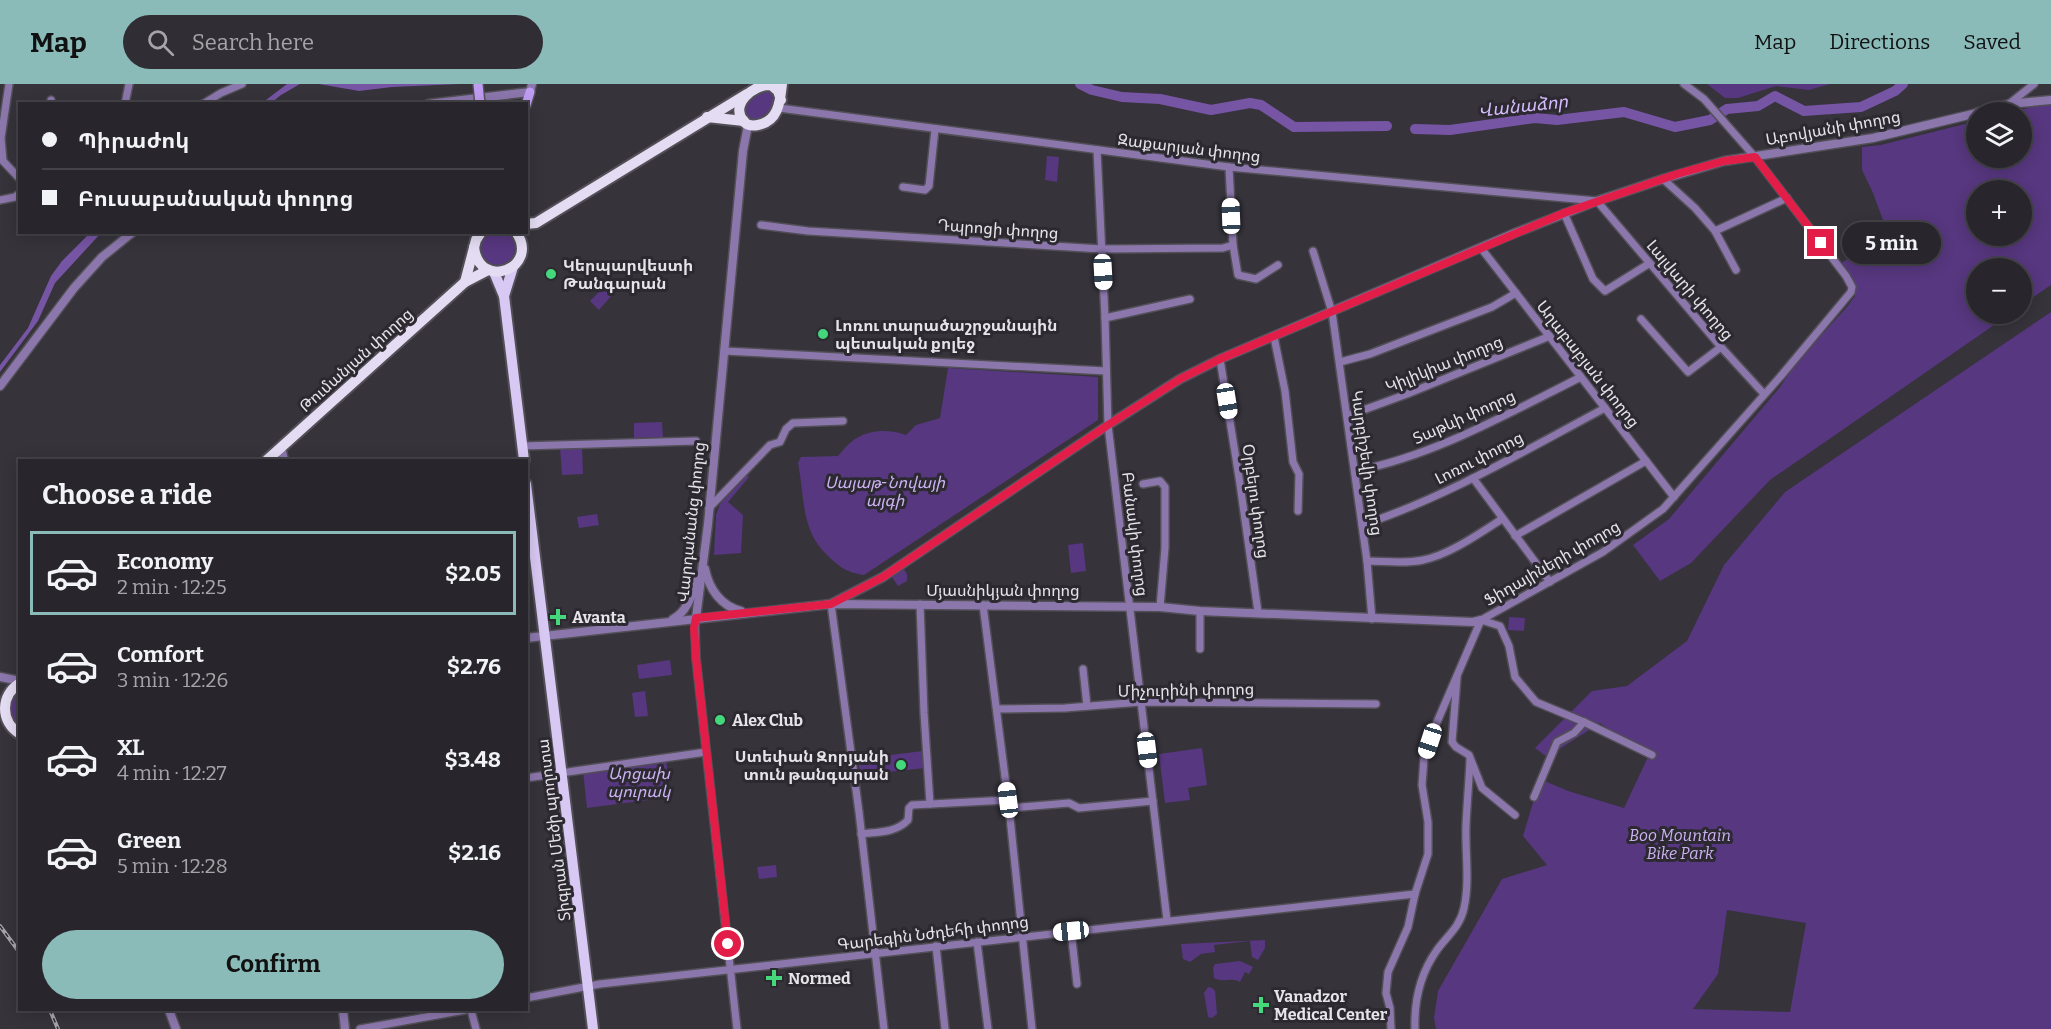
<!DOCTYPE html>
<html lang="en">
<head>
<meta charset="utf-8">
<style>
  body { margin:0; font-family:Bitter,"Noto Sans Armenian",serif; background:#302e34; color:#f1f3f6; height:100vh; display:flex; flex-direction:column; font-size:22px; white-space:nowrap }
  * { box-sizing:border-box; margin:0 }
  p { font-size:20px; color:#a5a5a9 }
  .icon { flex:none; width:33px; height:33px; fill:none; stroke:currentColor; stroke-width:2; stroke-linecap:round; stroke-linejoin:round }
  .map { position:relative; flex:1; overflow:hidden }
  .details { position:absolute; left:18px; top:375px; width:510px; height:552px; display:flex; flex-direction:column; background:#28262c; border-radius:0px; box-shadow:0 3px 15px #0003,0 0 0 2px #444348 }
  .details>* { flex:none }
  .guide { position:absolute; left:18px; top:18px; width:510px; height:132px; border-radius:0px; box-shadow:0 3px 15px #0003,0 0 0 2px #444348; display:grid; align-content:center; height:132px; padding:0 24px; background:#28262c }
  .fabs { position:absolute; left:1966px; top:18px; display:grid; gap:12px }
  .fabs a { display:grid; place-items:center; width:66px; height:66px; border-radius:50%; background:#28262c; box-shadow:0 3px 15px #0003,0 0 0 2px #444348; font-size:30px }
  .end { position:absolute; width:27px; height:27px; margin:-14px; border:8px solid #e11d48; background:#fff; box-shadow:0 0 0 3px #fff }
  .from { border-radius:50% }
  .bubble { position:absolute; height:42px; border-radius:21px; background:#28262c; box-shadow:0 3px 15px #0003,0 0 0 2px #444348; font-size:20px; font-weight:700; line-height:42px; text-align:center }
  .car { position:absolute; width:18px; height:36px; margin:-18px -9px; border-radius:8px; box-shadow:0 0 4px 2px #0007; background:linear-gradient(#fff 24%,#345 0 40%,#fff 0 76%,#345 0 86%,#fff 0) }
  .guide b { display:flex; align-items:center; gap:21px; height:57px; font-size:22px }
  .guide b+b { border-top:2px solid #444348 }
  .guide i { width:15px; height:15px; background:#f1f3f6 }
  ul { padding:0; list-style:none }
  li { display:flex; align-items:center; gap:18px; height:84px; margin:0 12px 9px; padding:0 12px; border:3px solid transparent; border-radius:0px }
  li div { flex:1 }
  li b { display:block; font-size:22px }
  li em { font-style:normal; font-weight:700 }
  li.on { border-color:#8bbbb9 }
  li>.icon { width:54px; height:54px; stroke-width:1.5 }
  h2 { padding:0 24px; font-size:27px; line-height:72px }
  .cta { display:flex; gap:12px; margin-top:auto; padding:12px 24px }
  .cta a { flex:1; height:69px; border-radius:36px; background:#8bbbb9; color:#111; font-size:24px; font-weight:700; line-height:69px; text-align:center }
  header { display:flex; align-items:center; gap:36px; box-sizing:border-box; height:84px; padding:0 30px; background:#8bbbb9; color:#111 }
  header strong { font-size:28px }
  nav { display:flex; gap:33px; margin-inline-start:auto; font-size:21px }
  .search { width:420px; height:54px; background:#302e34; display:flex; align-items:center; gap:15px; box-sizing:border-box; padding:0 21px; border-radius:33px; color:#a5a5a9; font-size:22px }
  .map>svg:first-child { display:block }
  .green { fill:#57377f; fill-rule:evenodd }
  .water { fill:#7655a4 }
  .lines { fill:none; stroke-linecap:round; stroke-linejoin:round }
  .river { stroke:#7655a4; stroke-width:10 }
  .minor-casing { stroke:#524f57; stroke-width:10 }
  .tertiary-casing { stroke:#524f57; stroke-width:11 }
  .secondary-casing { stroke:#524f57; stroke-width:12 }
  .primary-casing { stroke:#524f57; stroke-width:14 }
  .trunk-casing { stroke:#524f57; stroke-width:14 }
  .minor { stroke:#8c77ad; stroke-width:7 }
  .tertiary { stroke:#8c77ad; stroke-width:8 }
  .secondary { stroke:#be9cf1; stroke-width:9 }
  .primary { stroke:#d8c8f4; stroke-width:10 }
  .trunk { stroke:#e4dcf2; stroke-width:10 }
  .rail-casing { stroke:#a7a5ab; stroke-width:4 }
  .rail { stroke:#2c2931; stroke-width:1.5; stroke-dasharray:4.5; stroke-linecap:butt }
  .secondary-bridge-casing { stroke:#524f57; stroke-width:12; stroke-linecap:butt }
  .secondary-bridge { stroke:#be9cf1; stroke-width:9 }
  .route { stroke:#e11d48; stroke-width:8 }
  .poi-dot { fill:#44d77b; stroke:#2c2931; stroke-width:2 }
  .labels { text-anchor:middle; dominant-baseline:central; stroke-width:6; stroke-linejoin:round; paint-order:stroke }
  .street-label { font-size:16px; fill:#e6e4e9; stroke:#2c2931 }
  .poi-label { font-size:16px; font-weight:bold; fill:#e6e4e9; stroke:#2c2931; text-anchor:start }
  .park-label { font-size:16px; font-style:italic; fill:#cbb2f2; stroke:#2c2931 }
  .water-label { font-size:18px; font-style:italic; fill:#d4bbfc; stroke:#2c2931 }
</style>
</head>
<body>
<header>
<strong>Map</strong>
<div class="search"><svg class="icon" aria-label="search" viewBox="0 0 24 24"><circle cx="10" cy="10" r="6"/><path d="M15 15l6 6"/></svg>Search here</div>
<nav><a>Map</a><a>Directions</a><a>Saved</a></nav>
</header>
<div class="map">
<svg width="2051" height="945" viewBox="0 0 2051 945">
  <rect width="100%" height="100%" fill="#36333b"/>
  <g class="green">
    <path d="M1707,0h123l-21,6 -33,-4 -38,12h-13z"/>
    <path d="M767,4l9,8 -3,13 -18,12 -7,-1 -4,-6 4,-14z"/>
    <path d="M2040,21h11v180l-29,20v-37h-45v46h33l-240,166 -79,83 -31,18 -27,-36 36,-26 111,-132 17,-25 50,-55 8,-11v-5l-4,-12 -10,-16 34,-20 12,-12 -14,-38 -11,-23v-23l19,-2 96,-24v37h45v-46h-11zM1977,106h45v46h-45z"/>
    <path d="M1047,72l12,1 -2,25 -12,-2z"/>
    <circle cx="498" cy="164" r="17"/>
    <path d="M604,203l8,8 -13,15 -9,-9z"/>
    <path d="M2051,228v717h-615l-2,-11 4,-27 64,-112 45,-14 -24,-29 17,-57 28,12 56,17 24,-51 -48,-34 -53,34 -12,-9 57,-57 35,-5 60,-45 37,-76 61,-73zM1727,826l79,13 -16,89 -97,-3 25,-35z"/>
    <path d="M948,284l150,9v43l-234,155c-18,-3 -23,-7 -36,-19 -28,-26 -23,-59 -30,-93l3,-6 37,-1c5,-6 11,-13 17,-17 15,-10 35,-10 51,-4l10,-10 24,-7z"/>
    <path d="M662,338l1,15 -29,1v-15z"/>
    <path d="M582,363l1,27 -21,1 -2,-27z"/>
    <path d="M745,390l4,3 -21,25 15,13 -2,38 -27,2 2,-40 4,-11z"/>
    <path d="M597,430l2,11 -20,3 -2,-11z"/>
    <path d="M1083,459l3,28 -15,2 -3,-28z"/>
    <path d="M904,485l3,5v7l-9,5 -6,-9z"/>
    <path d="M1509,533l16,1 -1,13 -16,-1z"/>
    <path d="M670,576l2,15 -33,4 -2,-14z"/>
    <path d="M19,603v42l-9,-8 -2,-22z"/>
    <path d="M645,607l3,25 -13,1 -3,-24z"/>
    <path d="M1202,664l5,37 -19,3 2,12 -25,3 -6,-49z"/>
    <path d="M923,667l2,17 -65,7 -2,-16z"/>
    <path d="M666,676l5,37 -84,11 -4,-37z"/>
    <path d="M776,781l1,12 -18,2 -2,-12z"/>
    <path d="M1265,856v8l-7,12 -6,-3 -2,-16 -36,4 1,7 -14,2 -11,8 -7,-3 -2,-15z"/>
    <path d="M1240,877l13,6 -4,7 -4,-2 -5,10c-9,-5 -18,1 -26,-4l-1,-10 2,-4z"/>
    <path d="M1208,903l4,1 3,3 2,23 -5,4 -4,-1 -4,-24z"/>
  </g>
  <g class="water">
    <path d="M287,0h13l-19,11 -10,8h-9z"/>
    <path d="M319,0h141l-68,3 -33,4z"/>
    <path d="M91,148l10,1 -46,50 -17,38 -38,51v-7l28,-37 23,-52 11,-15z"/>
  </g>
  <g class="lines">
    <g class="river">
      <path d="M1080,0l12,6 30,7 38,2 51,11 39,-7 11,2 33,22 93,-1"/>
      <path d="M1415,45l35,1 85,-12 22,2 67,-8 51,15 35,-7 17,-11 31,-3 17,-10 29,15 57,-4 34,-16 8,-7"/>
    </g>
    <defs>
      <g id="minor">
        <path d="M9,0l-8,54 2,23 17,18"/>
        <path d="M50,20l1,-4"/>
        <path d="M125,20l4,-20"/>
        <path d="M203,20l18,-11 21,-9"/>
        <path d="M2009,20l25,-20"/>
        <path d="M779,24l450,59 368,34 124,146 43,47"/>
        <path d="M1097,66l8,168 3,107 59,495"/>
        <path d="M1229,83l4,78 5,30 18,4 22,-14"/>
        <path d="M1663,95l32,29 20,23 21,39"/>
        <path d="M903,103l22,3 4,-4 6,-57"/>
        <path d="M0,116l15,-3 5,-4"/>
        <path d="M1564,129l29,66 12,12 45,-28"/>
        <path d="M761,141l47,6 294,18 121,-1 10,-3"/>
        <path d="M1715,147l72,-33"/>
        <path d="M1481,164l193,249"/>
        <path d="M1313,167l19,61 35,249 5,58"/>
        <path d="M1105,234l85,-19"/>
        <path d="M1641,235l47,53 33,-25"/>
        <path d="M1274,253l11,54 8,71 6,12 -1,37"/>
        <path d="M724,267l382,20"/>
        <path d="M1220,275l20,125 18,128"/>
        <path d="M1340,278l30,-8 122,-47 24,-14"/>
        <path d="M1347,332l60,-22 143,-58"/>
        <path d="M522,362l174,-5"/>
        <path d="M1355,387c79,-15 154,-58 226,-94"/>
        <path d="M1473,394l77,104"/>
        <path d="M1143,400l17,-3 5,6v61l-5,59"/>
        <path d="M709,424l61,-63 10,-3 6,-13 7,-6 50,-2"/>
        <path d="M1362,441c85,-28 164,-75 243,-117"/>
        <path d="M1515,452l131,-75"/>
        <path d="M1367,477c18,0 38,3 56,-1 26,-5 57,-27 79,-41"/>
        <path d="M831,520l28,208 25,217"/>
        <path d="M920,520l4,109 6,91"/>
        <path d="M983,521l26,203 23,221"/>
        <path d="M696,534l-1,10 1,30 41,371"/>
        <path d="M1481,536l19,6 9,20 6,31 21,25 48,20 68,33"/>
        <path d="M1200,565v-38"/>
        <path d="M1083,585l4,37"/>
        <path d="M1457,594l-5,64 4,5 13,8 13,33 33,27"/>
        <path d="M997,625l68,-1 76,-6 235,2"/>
        <path d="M526,694l180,-26"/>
        <path d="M1534,713l23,-55 17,-9 10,-11"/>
        <path d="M1009,724l60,-5 10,5 74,-7"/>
        <path d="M861,750c16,-2 35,-1 47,-14l1,-12 3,-3 96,-5"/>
        <path d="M1071,847l6,53"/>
        <path d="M977,858l11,87"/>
        <path d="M936,862l9,83"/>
        <path d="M526,914l74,-14 815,-90"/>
        <path d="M471,926l5,19"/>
        <path d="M360,945l105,-19"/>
        <path d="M1391,945l-1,-21 -4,-15 2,-21 20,-45 7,-33 13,-40v-32l-6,-37 2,-27 13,-36 44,-102 122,-68 60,-43 117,-132 71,-85 1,-5 -6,-11 -91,-119 -51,-58 -20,-15"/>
        <path d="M1415,945c-1,-28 5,-55 22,-79 10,-14 23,-23 27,-42 6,-27 1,-56 2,-83 1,-22 3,-43 4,-65"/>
      </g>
      <g id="tertiary">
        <path d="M428,20l102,-12 2,-8"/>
        <path d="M1978,28l31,-8 42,-4"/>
        <path d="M0,302l74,-98 28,-31 31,-25"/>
        <path d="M281,363l3,13"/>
        <path d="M705,485c4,20 16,37 36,42"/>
        <path d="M831,520l52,-27 225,-152 72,-46 40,-20 295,-126 82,-32 66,-22 61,-18 149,-23 104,-25"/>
        <path d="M696,534l12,-94 35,-373 5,-26"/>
        <path d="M673,535c16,-8 20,-29 26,-44"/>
        <path d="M526,554l305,-34 329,3 40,4 273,11 8,-2"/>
        <path d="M0,593l20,4"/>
        <path d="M169,926l7,19"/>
        <path d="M343,926l2,19"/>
      </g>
      <path id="secondary" d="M526,21l4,-13"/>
      <g id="primary">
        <path d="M494,188l10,24 20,164"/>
        <path d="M504,212l9,-29"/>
        <path d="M526,400l67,545"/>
      </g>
      <g id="trunk">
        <path d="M781,16l-3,-9 -7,-6c-18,-1 -42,20 -27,37 4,4 9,4 14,3 21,-4 22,-24 24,-41"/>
        <path d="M707,33l37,4"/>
        <path d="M526,140l10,-1 211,-129"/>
        <path d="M474,163c5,45 67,21 42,-15"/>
        <path d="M465,198l11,-42 5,-8"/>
        <path d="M267,376l198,-178 23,-12"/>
        <path d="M20,599c-20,12 -20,39 0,51"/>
      </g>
    </defs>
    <use href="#minor" class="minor-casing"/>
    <use href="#tertiary" class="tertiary-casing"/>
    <use href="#secondary" class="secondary-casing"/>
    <use href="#primary" class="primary-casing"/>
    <use href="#trunk" class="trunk-casing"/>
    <use href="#minor" class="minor"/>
    <use href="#tertiary" class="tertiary"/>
    <use href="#secondary" class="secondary"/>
    <use href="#primary" class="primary"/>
    <use href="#trunk" class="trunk"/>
    <defs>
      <g id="rail">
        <path d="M0,842l20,27"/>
        <path d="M50,926l8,19"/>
      </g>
    </defs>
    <use href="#rail" class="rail-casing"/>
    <use href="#rail" class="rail"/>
    <defs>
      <path id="secondary-bridge" d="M478,0l2,20"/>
    </defs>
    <use href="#secondary-bridge" class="secondary-bridge-casing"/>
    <use href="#secondary-bridge" class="secondary-bridge"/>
  </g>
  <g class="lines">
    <path class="route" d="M728,860l-32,-286 -2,-30 2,-10 135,-14 52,-27 225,-152 72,-46 40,-20 344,-146 113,-39 47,-13 31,-4 66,86"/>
  </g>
  <g class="poi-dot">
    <circle cx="551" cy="190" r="6"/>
    <circle cx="823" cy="250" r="6"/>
    <path d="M555 524h6v6h6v6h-6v6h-6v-6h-6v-6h6z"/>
    <circle cx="720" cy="636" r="6"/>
    <circle cx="901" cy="681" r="6"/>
    <path d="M771 885h6v6h6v6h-6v6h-6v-6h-6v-6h6z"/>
    <path d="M1258 912h6v6h6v6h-6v6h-6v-6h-6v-6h6z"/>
  </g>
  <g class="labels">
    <g class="street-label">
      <text transform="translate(1833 44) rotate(-10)">Աբովյանի փողոց</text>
      <text transform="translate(1189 64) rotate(7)">Զաքարյան փողոց</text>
      <text transform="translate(998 145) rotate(4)">Դպրոցի փողոց</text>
      <text transform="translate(1690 206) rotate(50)">Լալվարի փողոց</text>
      <text transform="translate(356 276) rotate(-42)">Թումանյան փողոց</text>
      <text transform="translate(1444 280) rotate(-22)">Կիլիկիա փողոց</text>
      <text transform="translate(1588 280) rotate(52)">Աղաբաբյան փողոց</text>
      <text transform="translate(1464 333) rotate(-24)">Տաթևի փողոց</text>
      <text transform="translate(1479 374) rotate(-27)">Լոռու փողոց</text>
      <text transform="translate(1367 379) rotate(82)">Կարբիշեվի փողոց</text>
      <text transform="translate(1256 417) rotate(82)">Օրբելու փողոց</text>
      <text transform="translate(691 438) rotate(-84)">Վարդանանց փողոց</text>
      <text transform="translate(1135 450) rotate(83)">Բանակի փողոց</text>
      <text transform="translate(1552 479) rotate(-30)">Ֆիդայիների փողոց</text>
      <text x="1003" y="506">Մյասնիկյան փողոց</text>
      <text transform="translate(1186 606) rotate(-1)">Միչուրինի փողոց</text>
      <text transform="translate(554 746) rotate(-97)">Տիգրան Մեծի պողոտա</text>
      <text transform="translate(933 849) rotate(-7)">Գարեգին Նժդեհի փողոց</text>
    </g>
    <g class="poi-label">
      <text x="563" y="181">Կերպարվեստի<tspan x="563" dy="18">Թանգարան</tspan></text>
      <text x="835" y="241">Լոռու տարածաշրջանային<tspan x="835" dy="18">պետական քոլեջ</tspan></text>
      <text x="572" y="533">Avanta</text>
      <text x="732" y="636">Alex Club</text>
      <text x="889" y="672" text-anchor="end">Ստեփան Զորյանի<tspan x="889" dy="18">տուն թանգարան</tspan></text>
      <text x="788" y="894">Normed</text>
      <text x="1274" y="912">Vanadzor<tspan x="1274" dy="18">Medical Center</tspan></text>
    </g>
    <g class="park-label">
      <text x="885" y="398">Սայաթ-Նովայի<tspan x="885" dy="18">այգի</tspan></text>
      <text x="639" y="689">Արցախ<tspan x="639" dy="18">պուրակ</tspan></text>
      <text x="1680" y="751">Boo Mountain<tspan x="1680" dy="18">Bike Park</tspan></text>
    </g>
    <g class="water-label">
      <text transform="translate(1523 22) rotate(-6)">Վանաձոր</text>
    </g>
  </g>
</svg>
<div class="fabs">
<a><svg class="icon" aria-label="layers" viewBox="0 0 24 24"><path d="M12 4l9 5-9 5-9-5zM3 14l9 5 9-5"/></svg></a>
<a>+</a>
<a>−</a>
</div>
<i class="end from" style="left:728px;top:860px"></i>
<i class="end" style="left:1821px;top:159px"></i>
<div class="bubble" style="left:1842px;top:138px;width:99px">5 min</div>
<i class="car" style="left:1231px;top:132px;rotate:358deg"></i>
<i class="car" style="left:1103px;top:188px;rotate:177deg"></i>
<i class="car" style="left:1227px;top:317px;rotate:171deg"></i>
<i class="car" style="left:1430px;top:657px;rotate:198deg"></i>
<i class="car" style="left:1147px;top:666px;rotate:173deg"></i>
<i class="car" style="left:1008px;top:716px;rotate:353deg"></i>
<i class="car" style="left:1071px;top:847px;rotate:264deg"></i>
<div class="guide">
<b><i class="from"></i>Պիրաժոկ</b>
<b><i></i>Բուսաբանական փողոց</b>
</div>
<section class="details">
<h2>Choose a ride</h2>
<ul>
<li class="on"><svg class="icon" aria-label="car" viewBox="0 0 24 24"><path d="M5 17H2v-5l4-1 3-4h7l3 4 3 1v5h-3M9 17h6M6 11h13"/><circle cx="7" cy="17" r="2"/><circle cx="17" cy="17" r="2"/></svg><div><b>Economy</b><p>2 min · 12:25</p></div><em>$2.05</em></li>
<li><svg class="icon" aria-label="car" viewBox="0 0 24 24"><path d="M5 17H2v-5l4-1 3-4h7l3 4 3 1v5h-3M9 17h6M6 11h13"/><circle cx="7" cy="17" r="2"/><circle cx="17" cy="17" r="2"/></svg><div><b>Comfort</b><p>3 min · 12:26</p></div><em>$2.76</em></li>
<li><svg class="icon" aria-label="car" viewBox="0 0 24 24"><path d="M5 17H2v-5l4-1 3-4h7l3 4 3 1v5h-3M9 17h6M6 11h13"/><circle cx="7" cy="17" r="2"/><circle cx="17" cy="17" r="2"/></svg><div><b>XL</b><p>4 min · 12:27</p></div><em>$3.48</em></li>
<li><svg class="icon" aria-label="car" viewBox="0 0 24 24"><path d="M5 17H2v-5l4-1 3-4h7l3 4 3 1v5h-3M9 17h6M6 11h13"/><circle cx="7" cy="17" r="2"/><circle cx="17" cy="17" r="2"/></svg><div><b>Green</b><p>5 min · 12:28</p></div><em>$2.16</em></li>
</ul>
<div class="cta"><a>Confirm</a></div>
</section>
</div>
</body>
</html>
